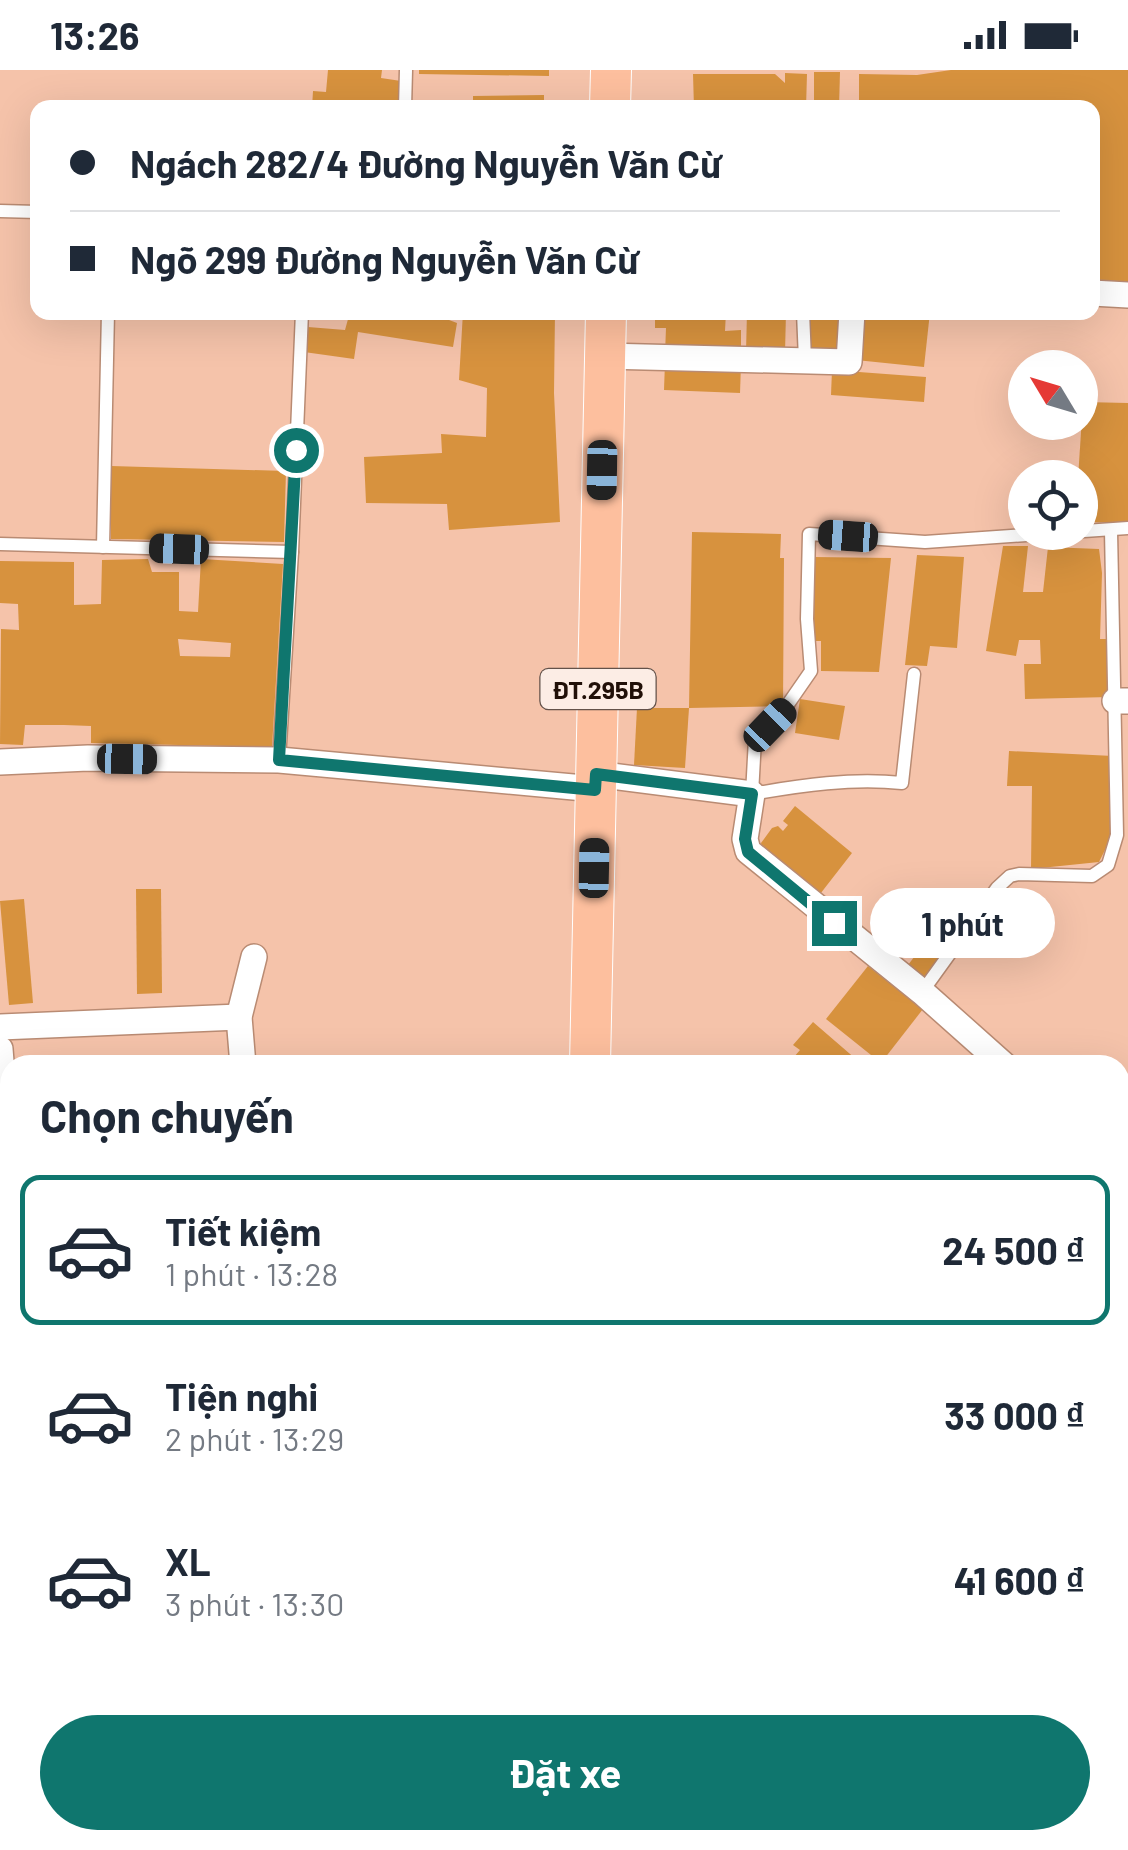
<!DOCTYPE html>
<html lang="vi">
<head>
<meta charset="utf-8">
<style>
  body { margin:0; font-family:Barlow,sans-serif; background:#f6f6f7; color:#1f2937; height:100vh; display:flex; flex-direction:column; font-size:38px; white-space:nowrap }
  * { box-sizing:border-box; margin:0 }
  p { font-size:32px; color:#747a83 }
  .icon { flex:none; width:55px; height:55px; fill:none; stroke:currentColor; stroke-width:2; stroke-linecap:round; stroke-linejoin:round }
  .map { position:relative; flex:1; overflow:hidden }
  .sheet { position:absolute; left:0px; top:985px; width:1130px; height:795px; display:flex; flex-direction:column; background:#fff; border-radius:30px 30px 0 0; box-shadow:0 10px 40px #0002 }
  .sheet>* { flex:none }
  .hud { position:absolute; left:30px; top:30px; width:1070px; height:220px; border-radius:20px; box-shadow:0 10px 40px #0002; display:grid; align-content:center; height:220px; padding:0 40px; background:#fff }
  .needle { width:65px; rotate:308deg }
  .tools { position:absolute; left:1008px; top:280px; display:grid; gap:20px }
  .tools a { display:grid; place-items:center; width:90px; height:90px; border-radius:50%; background:#fff; box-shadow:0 10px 40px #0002; font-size:50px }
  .end { position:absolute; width:45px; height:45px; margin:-22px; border:12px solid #0f766e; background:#fff; box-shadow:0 0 0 5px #fff }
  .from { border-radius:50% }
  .bubble { position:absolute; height:70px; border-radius:35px; background:#fff; box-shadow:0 10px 40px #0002; font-size:32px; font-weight:700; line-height:70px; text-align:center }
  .car { position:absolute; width:30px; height:60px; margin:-30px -15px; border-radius:12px; box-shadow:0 0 8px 2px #0007; background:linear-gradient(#222 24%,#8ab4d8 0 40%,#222 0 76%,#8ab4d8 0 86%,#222 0) }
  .hud b { display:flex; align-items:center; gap:35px; height:95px; font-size:38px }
  .hud b+b { border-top:2px solid #e0e1e3 }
  .hud i { width:25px; height:25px; background:#1f2937 }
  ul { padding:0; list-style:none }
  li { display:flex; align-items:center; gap:30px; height:150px; margin:0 20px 15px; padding:0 20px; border:5px solid transparent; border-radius:20px }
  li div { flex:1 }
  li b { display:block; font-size:38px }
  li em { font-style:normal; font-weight:700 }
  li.selected { border-color:#0f766e }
  li>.icon { width:90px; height:90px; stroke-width:1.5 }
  h2 { padding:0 40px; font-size:45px; line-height:120px }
  .primary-button { display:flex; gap:20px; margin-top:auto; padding:20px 40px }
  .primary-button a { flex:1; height:115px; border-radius:60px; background:#0f766e; color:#fff; font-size:40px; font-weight:700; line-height:115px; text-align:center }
  .status { display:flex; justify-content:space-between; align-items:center; height:70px; padding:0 50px; background:#fff; direction:ltr }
  .status svg { height:28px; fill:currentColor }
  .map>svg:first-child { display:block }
  .built { fill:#ecb599 }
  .building { fill:#d7923e; fill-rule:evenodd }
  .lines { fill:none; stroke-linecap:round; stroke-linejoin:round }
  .lane-casing { stroke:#b98b73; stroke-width:15 }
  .street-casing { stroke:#b98b73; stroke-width:28 }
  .primary-casing { stroke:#fff; stroke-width:42 }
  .lane { stroke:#fff; stroke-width:12 }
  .street { stroke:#fff; stroke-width:25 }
  .primary { stroke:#fdbf9e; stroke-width:40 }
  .route { stroke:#0f766e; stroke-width:12 }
  .labels { text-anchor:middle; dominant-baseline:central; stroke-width:8; stroke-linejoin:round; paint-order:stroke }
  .shield { fill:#fcede5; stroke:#63524a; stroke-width:2.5 }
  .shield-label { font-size:25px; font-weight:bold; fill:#211008 }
</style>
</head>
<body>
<div class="status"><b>13:26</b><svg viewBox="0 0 49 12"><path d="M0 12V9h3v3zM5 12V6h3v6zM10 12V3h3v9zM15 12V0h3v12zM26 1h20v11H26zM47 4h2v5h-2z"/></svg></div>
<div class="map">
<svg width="1128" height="1780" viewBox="0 0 1128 1780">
  <rect width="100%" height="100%" fill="#f5c3aa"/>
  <path class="built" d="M58,1770h346l6,10h-352z"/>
  <g class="building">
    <path d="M328,0h54l-1,8 20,3 -1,27h-88l1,-17 13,1z"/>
    <path d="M419,0h130v6l-130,-2z"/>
    <path d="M951,0h177v214h-36v-176h-233v-34l58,1z"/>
    <path d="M814,2h26l-1,36h-25z"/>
    <path d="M785,3l22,1 -1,34h-112l-1,-34h82l10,9z"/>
    <path d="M544,25v13h-71v-12z"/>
    <path d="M350,242h78l29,11 -4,24 -95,-15 -4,27 -50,-7 4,-25 37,3z"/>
    <path d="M463,242h92l-1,81 6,129 -111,8 -2,-26 -81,-1 -2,-46 78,-4 -1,-19 45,3 1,-49 -28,-8z"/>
    <path d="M655,242h71l-1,19 16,-1v25l-76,-1 1,-26h-11z"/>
    <path d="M747,242h39l-1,41 -39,-1z"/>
    <path d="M810,242h30l-1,38h-30z"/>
    <path d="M863,242h67l-6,55 -68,-7z"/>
    <path d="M665,292l76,2 -1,29 -76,-3z"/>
    <path d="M832,300l94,7 -2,25 -93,-7z"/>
    <path d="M1083,332l45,1v120l-48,-1 -2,-44z"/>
    <path d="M111,396l175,5 -2,71 -173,-3z"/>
    <path d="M692,462l89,2 -1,24h4l-1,148 -94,2z"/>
    <path d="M1003,476h25l-5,46h20l5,-45 51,2 3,24 -2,66h9l1,58 -85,2 -1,-35h17l-1,-24h-21l-3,16 -30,-5z"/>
    <path d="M917,485l47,2 -7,91 -27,-2 -3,20 -22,-1z"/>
    <path d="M813,487l78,1 -12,114 -58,-1v-30h-9z"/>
    <path d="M148,489l4,13h27v39l19,1 3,-53 82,5 -11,183 -181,-4v-17l-27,-1h-39l-2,20 -23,-1 1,-115 18,1 -1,-26 -18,-1v-42l74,1v43l27,-1 1,-44zM178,569l53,4 -1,14 -50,-1z"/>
    <path d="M800,629l45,7 -6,34 -44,-7z"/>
    <path d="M637,638h52l-4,60 -51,-3z"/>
    <path d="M1009,681l104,5v78l-14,28 -68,7 1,-83h-25z"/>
    <path d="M795,736l57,47 -35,45 -54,-46 -2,-9 11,-15 6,-2 5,5 5,-6 -5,-4z"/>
    <path d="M136,819h25l1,104 -25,1z"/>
    <path d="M24,829l9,104 -24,2 -9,-104z"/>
    <path d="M946,845l19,13 -41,55 -19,-14z"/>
    <path d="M868,896l55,43 -42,54 -55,-44z"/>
    <path d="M813,952l44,38 -5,5h-65l13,-15 -7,-5z"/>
    <path d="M1128,1383v74l-8,-4v-51z"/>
    <path d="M0,1438h3l7,86v18l-10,1z"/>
    <path d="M1128,1588v127l-8,-7v-111z"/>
    <path d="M109,1770h64v10h-63z"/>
    <path d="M286,1770h66l1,10h-66z"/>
  </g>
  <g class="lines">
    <defs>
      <g id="lane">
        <path d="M405,38l1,-38"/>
        <path d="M0,141l38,1"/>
        <path d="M803,242l2,48"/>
        <path d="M0,474l292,8"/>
        <path d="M103,477l5,-235"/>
        <path d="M914,604l-12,109c-50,-5 -100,2 -150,11l3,-55 29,-29 27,-39 -4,-52 2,-85 116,8 203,-14"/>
        <path d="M279,690l13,-208 10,-240"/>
        <path d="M922,922l75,-104 13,-12 9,-2 73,2 16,-11 9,-30 -6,-304"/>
        <path d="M798,1770l9,10"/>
      </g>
      <g id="street">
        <path d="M1092,223l36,2"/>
        <path d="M605,286l244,6 3,-50"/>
        <path d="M1115,631h13"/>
        <path d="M0,692l88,-4 191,2 316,29"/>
        <path d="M596,704l156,20 -7,45 3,12 174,141 82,73"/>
        <path d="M0,957l239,-10"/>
        <path d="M0,979l10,127"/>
        <path d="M243,995l-4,-48 15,-60"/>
        <path d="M1120,1055l8,4"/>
        <path d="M1120,1093l8,-9"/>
        <path d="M0,1567l10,-1"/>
        <path d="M1120,1575l8,-12"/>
        <path d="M48,1770v10"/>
        <path d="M464,1780l15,-10"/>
        <path d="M957,1780l12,-10"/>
      </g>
      <g id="primary">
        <path d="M610,38l1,-38"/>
        <path d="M590,995l16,-753"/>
        <path d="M589,1770v10"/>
      </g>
    </defs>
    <use href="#lane" class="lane-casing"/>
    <use href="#street" class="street-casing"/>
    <use href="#primary" class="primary-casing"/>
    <use href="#lane" class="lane"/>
    <use href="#street" class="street"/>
    <use href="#primary" class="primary"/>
  </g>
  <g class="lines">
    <path class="route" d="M296,380l-17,310 316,30 1,-16 156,20 -7,45 3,13 86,71"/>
  </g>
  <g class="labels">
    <rect class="shield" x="540.5" y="599" width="115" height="40" rx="8"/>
    <g class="shield-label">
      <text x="598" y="619">ĐT.295B</text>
    </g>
  </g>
</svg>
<div class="tools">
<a><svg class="needle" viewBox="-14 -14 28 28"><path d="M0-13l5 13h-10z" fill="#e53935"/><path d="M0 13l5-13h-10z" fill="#747a83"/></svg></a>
<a><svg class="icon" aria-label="locate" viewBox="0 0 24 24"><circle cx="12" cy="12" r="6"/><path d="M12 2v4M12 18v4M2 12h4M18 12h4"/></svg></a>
</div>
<i class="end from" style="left:296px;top:380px"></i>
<i class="end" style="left:834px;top:853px"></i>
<div class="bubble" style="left:870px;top:818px;width:185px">1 phút</div>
<i class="car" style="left:602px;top:400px;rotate:181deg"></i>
<i class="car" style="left:848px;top:466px;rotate:274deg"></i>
<i class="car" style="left:179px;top:479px;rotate:272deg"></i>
<i class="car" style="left:770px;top:655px;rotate:44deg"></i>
<i class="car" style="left:127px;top:689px;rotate:91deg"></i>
<i class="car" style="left:594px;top:798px;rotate:1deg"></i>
<div class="hud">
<b><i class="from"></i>Ngách 282/4 Đường Nguyễn Văn Cừ</b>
<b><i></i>Ngõ 299 Đường Nguyễn Văn Cừ</b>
</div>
<section class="sheet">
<h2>Chọn chuyến</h2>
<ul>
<li class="selected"><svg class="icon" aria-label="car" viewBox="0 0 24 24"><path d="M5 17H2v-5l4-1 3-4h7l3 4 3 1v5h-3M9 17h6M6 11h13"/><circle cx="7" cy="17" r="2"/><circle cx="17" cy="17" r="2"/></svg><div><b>Tiết kiệm</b><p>1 phút · 13:28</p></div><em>24 500 ₫</em></li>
<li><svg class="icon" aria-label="car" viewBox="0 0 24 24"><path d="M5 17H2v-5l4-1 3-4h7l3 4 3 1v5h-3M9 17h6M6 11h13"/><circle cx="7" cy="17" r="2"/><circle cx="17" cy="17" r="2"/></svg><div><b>Tiện nghi</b><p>2 phút · 13:29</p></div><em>33 000 ₫</em></li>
<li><svg class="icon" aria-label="car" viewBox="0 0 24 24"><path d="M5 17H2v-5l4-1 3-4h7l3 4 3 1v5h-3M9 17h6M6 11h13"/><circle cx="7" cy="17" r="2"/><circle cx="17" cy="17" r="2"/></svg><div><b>XL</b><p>3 phút · 13:30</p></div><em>41 600 ₫</em></li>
</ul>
<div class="primary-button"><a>Đặt xe</a></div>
</section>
</div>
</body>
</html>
